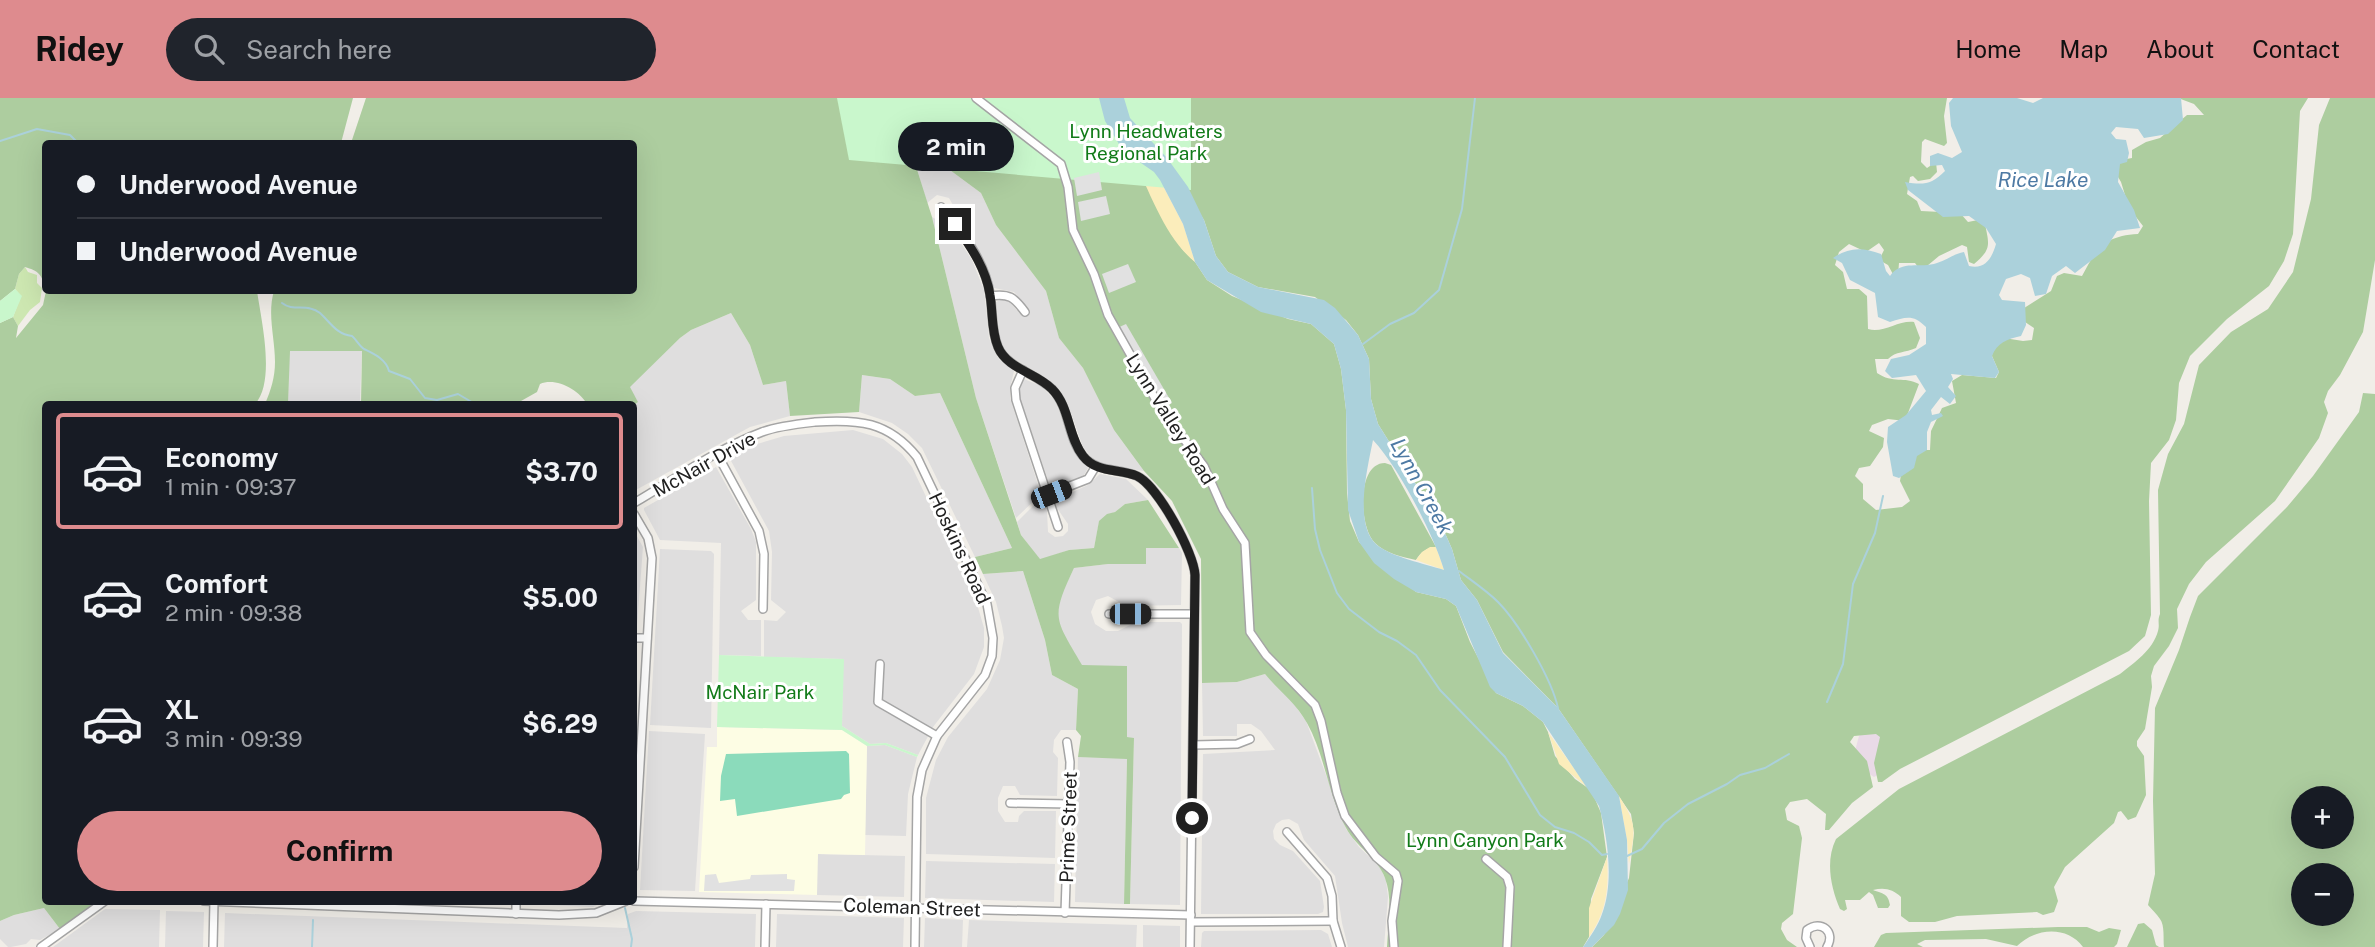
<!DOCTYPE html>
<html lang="en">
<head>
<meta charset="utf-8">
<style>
  body { margin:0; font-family:"Public Sans",sans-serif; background:#20242c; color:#f1f3f6; height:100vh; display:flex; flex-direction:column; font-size:26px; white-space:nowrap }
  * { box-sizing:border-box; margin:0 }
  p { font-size:23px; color:#9ea1a6 }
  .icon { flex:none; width:38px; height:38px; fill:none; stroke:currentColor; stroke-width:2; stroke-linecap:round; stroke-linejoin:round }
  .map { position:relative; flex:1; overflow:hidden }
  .sheet { position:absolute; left:42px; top:303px; width:595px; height:504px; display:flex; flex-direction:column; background:#171b24; border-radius:7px; box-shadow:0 7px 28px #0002 }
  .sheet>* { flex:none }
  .hud { position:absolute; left:42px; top:42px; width:595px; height:154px; border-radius:7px; box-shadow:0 7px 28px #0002; display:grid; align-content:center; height:154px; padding:0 35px; background:#171b24 }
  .fabs { position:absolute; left:2291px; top:688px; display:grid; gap:14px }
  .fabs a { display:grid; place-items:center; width:63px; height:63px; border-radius:50%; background:#171b24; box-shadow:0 7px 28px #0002; font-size:35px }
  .end { position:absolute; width:32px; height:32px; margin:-16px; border:9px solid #212121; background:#fff; box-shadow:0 0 0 4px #fff }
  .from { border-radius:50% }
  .bubble { position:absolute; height:49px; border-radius:24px; background:#171b24; box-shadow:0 7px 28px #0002; font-size:23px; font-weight:700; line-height:49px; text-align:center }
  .car { position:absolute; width:21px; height:42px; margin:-21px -10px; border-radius:9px; box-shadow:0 0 5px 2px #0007; background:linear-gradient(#222 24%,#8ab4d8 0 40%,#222 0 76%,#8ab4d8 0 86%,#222 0) }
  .hud b { display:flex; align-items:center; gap:24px; height:66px; font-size:26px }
  .hud b+b { border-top:2px solid #363941 }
  .hud i { width:18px; height:18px; background:#f1f3f6 }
  ul { padding:12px 0 0; list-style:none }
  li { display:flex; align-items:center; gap:21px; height:116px; margin:0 14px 10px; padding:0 21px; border:4px solid transparent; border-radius:7px }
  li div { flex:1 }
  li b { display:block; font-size:26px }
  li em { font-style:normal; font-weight:700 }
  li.current { border-color:#de8b8e }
  li>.icon { width:63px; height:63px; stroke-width:1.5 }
  .action { display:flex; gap:14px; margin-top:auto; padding:14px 35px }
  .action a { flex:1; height:80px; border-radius:42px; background:#de8b8e; color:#111; font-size:28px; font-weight:700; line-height:80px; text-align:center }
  header { display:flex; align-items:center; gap:42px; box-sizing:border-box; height:98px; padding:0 35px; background:#de8b8e; color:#111 }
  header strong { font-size:33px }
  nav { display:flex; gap:38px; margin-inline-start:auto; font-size:24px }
  .search { width:490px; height:63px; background:#20242c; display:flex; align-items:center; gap:18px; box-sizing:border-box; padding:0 24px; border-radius:38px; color:#9ea1a6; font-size:26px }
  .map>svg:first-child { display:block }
  .residential { fill:#dfdede }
  .industrial { fill:#e9dae7 }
  .education { fill:#fdfde4 }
  .grass { fill:#cde7b1 }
  .forest { fill:#adcd9f; fill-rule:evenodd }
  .sand { fill:#fbedbb }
  .park { fill:#c9f7cc }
  .pitch { fill:#8bdbbb }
  .parking { fill:#e1e1e1 }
  .water { fill:#abd1db; fill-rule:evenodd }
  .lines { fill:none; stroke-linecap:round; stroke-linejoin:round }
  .stream { stroke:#abd1db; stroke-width:2 }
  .street-casing { stroke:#a5a5a5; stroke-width:10 }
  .street { stroke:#fff; stroke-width:7 }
  .route { stroke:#212121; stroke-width:9 }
  .labels { text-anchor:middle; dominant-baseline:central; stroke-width:6; stroke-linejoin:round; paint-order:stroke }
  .park-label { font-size:19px; fill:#127b19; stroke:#fff }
  .street-label { font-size:19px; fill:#212121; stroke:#fff }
  .water-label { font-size:21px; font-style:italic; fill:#4e7aa4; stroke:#fff }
</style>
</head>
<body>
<header>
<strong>Ridey</strong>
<div class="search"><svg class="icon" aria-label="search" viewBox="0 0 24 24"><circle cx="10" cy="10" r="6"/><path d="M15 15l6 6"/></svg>Search here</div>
<nav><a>Home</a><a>Map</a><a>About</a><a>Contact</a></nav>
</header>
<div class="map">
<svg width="2375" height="849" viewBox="0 0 2375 849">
  <rect width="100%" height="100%" fill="#f1eee8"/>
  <g class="residential">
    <path d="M914,61h21l46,34 15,32 50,66 13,47 24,30 31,62 30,41 -39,-6 -13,-7 -9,-11 -15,-42 -8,-15 -12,-11 -35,-21 -8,-8 -5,-10 -4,-38 6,-3 7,2 13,15 8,-6 -16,-18 -20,-4 -9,-26 -36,-64 -12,-3 -10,8z"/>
    <path d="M932,119l19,11 21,32 12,30 5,48 4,11 6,10 15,12 -4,17v10l31,96 -25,24 -40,-120z"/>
    <path d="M731,215l19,32 13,40 23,-4 4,35 -40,11 -116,64v-86l4,-3 -9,-15 51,-49 11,-8z"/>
    <path d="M362,252l-2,54h-72l1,-53z"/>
    <path d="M862,277l28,4 25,17 25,-3 72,155 -37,9 -53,-109 -14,-14 -16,-11 -33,-11z"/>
    <path d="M1024,281l17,7 14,14 19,51 14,17 -4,7 -31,13 -3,-2 -30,-88 -1,-9z"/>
    <path d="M853,332l30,9 19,15 10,13 65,137 7,24v19l-10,27 -41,53 -15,28 -32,-12 -16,1 -28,-18 1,-67 -79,-2v-37l13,1 9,-9 -15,-12 1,-48 -3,-21 -39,-72 27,-15 27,-8z"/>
    <path d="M716,369l35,62 5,13v58l-15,11 7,9h13v36l-42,-1 2,-112 -61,-3 -16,-30v-2z"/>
    <path d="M1100,376l26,5 22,21 -23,4 -10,8 -8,3 -8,7 -5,26 -25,2 -29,10 -19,-25 -4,-13 25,-25 5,14 1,21 7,5 8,-1 5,-5v-7l-11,-16 -2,-8 33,-15z"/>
    <path d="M634,433l9,16 -6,79 -3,3z"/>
    <path d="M1146,450h33l3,5 -1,52 -55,1 -18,-10 -12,4 -5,12 4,12 11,7h12l18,-9h44l2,2 -2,281 -50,-1 4,-165 -7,-2v-71h-45l-24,-41v-24l16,-33 34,-4h37z"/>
    <path d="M660,451l51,2 3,3 -3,174 -61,-3z"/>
    <path d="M1023,473l22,69 7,35 26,14 -2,41h-15l-7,10 -1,12 5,6 -1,38 -37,-1 -5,-9h-12l-5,12v13l7,11h13l1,-6 5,-5h32l-1,47 -129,-4v-56l10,-38 12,-23 39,-48 13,-29 4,-22 -2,-12 -6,-24 -13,-28z"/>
    <path d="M1265,576l26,26 15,21 40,108 13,18 21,20 6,13 2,17 -4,50h-36l-6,-24 -7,-47 -31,-36 -6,-16 -9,-5 -7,1 -6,4 -3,7 1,8 6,6 13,6 27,30 4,26 -1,5 -5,2h-117l2,-160 72,-4 -14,-19 -10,-7h-14v12h-34l-1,-53 35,-1z"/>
    <path d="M649,633l56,3 -10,157 -55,-1z"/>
    <path d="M885,647l32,12 -9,37 -2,42 -41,-1 2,-89z"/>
    <path d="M1078,659l49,1 -3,146 -49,-2z"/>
    <path d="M817,756l88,2 -1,41 -87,-2z"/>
    <path d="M926,763l129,3 -1,38 -129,-4z"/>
    <path d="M527,803h78l-12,6 -66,-3z"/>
    <path d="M44,810l16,21 -20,11 -9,-1 -5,5 -15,3h-3l-8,-8v-18l14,-6z"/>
    <path d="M105,811l55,1 -1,37h-106z"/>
    <path d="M166,813l38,1 -1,35h-38z"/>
    <path d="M636,813l120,3 -1,33h-531l1,-34 402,15 1,-14z"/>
    <path d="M777,816l127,4 -1,29h-127z"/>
    <path d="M925,820l38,2 -1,27h-38z"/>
    <path d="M969,822l168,5 -1,22h-169z"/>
    <path d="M1143,827l37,1v21h-37z"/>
    <path d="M1321,832l7,4 4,13h-131l1,-14 2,-2z"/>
  </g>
  <path class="industrial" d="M1873,624l36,36 -35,19 -22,-15 7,-26z"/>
  <path class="education" d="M717,629l125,3 25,16 -2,109 -47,-1 -1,41 -118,-3 8,-145h10z"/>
  <path class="grass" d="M25,169l3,5 9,3v8l5,5 -2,14 -10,8 -12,16 -5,-9 8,-21 -6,-7 4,-15z"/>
  <g class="forest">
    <path d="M0,0h353l-12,45 -295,1 -1,141c-5,-12 -7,-14 -20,-18l-6,7 -4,15 -15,12z"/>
    <path d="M366,0h733l34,60 32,64 17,27 13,13 12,18 25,16 56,23 23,5 23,20 7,25 5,41 1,83 3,28 9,21 57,50 30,7 10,7 14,36 26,51 27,13 20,16 5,10 7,24 20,23 13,9 7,11 6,14 6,44 -16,42 -2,38 -6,10h-196c1,-22 6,-48 -2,-69 -7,-20 -29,-31 -39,-50 -18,-33 -21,-73 -39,-105 -11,-20 -28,-32 -42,-49l-28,8 -35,1 -1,-124 -29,-58 -28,-30 -30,-41 -31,-62 -24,-30 -13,-47 -50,-66 -15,-32 -46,-34 -21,1 18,57 44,181 45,137 19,24 29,-9 25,-2 5,-27 8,-7 8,-2 10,-8 23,-4 31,48h-33v16h-38l-34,4c-24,51 -19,50 8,97l45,1v71l7,1 -4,166h-6l3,-145 -49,-2 3,-21 -5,-6 2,-41 -26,-14 -7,-35 -22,-69 -40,3 -8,-17 37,-9 -72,-155 -25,3 -25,-17 -28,-4 -3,37 -69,4 -4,-35 -23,4 -13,-40 -19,-32 -40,17 -11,8 -50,49 8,15 -4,3 -47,-1c-8,-14 -31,-27 -47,-20l-3,8 -16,9v3h-160l1,-53h-72l-2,53h-23c6,-14 10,-27 10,-42 0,-24 -8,-48 -1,-71l360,-1v-146l-283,-1z"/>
    <path d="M1124,0h823l-3,18 3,27 -3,3 -19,-7 -3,3 -1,20 6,6 9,-6 1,10 -7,7 -12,2 -5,-5 -3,1 -3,17 10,7 4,10 39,2 8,9 10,-2 7,4c4,20 7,25 -11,40l-5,-2 -2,-15 -5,-2 -23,11 -18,15 -6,-8h-16l-1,12 -3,3 -7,-13 -9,-5 5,-10 -5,-7 -13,9 -17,-8 -10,8 -4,13 8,7 4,17h12l8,7 1,33c15,5 30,-9 46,-7l6,16 -4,10c-11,5 -20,3 -28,11h-13l2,14c16,11 27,3 42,11l-14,37 -17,-2 -16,6 -3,6 15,7 -1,9 -13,19 -11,2 -4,8 8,8v15l13,11 26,-3 8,-6 -10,-20 5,-31h25l1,-19 11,-23 14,-5 -4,-22 10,-6 34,3 3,-6 -7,-16 1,-11 11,-7 19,3 9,-1 2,-12 -12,-8 -1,-10 30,-19 6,-15 7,-3 18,3c15,-28 22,-40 56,-42l5,-8 -14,-18 -8,-26 -6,-10 1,-11 16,-3v-8l14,-8 14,-4 27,-23h17l-10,-11 -16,-6h130l-8,13 -7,123 -9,27 -15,25 -42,33 -37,37 -11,27 -3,37 -7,20 -18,23 -2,38 2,114 -6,21 -16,15 -229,118 -18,13h-4l-4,-19 6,-26 -4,-3 -22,2 -4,6 17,19 6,26 -21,16 -23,27h-4l1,-16 -19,-15 -17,3 -5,7 2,11 12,6 3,12 -9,76 -11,9 -1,6 6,11 10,7h-205l12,-12 25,-57 5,-45 -3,-19 -73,-106 -55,-56 -26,-52 -16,-20 -9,-31 -11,-25 -63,-100 -7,-25 -2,-40 -11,-24 -12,-15 -31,-23 -57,-10 -30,-15 -12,-16 -12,-36z"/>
    <path d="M2330,0h45v162l-12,72 -23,43 -12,16 -4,11 4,11 -9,25 -44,63 -69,61 -17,22 -12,25 1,19 -9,18 -15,20 -3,10 1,11 -7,42 -8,12v5l7,10 2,39 -10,22 -8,3 -7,-9 -3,1 -4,11 -49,44 -11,20 4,14 -4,11 -11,3 -6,-3 -80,4 -22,6h-26l-8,-6v-19c-8,-8 -17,-10 -28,-7 10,4 15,3 17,15l-2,3h-10l-5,-13 -4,-3 -9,8h-15l2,9 -3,2 -4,-2c-9,-21 -15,-48 -4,-70l63,-50 221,-115c14,-11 33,-24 38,-43 2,-7 -1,-10 2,-17l-2,-124 10,-36 16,-30 15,-59 32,-33 37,-23 25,-37 18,-73 8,-74z"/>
    <path d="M46,193h211c4,28 19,90 -2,113h-209v497h51l-37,28 -16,-21 -30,7 -14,6v-598l13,-6 5,9 -2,12 27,-33z"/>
    <path d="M2363,295l12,1v553h-211c-1,-7 1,-22 -4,-28 -3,-5 -8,-9 -12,-14l7,-31 -2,-73 2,-93 24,-58 11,-33 8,-21 89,-89 26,-31 46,-64zM2303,700h39v38h-39zM2303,777h39v39h-39z"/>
    <path d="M1385,365l6,2 45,82c-9,0 -16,6 -20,13 -14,-3 -31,-7 -41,-17 -16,-15 -19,-80 10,-80z"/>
    <path d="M2144,825l8,7 4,15 3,2h-32l11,-23z"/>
    <path d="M2058,829h29l12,5 10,-4 12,2 -4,14 -3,3h-31c-16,-22 -48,-19 -66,-1l-31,-7 -61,1 -8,4 6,3h-49l7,-12 5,-2z"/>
  </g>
  <g class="sand">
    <path d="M1133,60l27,22 23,44 12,38c-30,-24 -45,-70 -62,-104z"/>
    <path d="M1430,449h6l8,23 -28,-10 6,-8z"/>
    <path d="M1548,634l40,56 -29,-24z"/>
    <path d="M1619,698c19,29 16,35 10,68l-2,-24z"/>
    <path d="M1607,759c2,30 0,54 -18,80v-29z"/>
  </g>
  <g class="park">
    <path d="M837,0h354v92l-342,-30z"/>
    <path d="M15,191l7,7 -9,21 -13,6v-22z"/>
    <path d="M719,557l125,4 -2,67 28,18 16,-1 32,12 -1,2 -32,-12 -18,1 -25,-16 -125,-3z"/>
  </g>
  <path class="pitch" d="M846,653l3,3 1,39 -6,2 -3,4 -104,17 -2,-17 -15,2 1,-25 5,-22z"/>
  <g class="parking">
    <path d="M1099,74l3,18 -25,6 -3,-18z"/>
    <path d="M1106,98l4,18 -29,7 -3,-19z"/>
    <path d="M1128,166l8,18 -27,11 -7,-19z"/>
    <path d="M1126,226l46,79 -11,6 -46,-80z"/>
    <path d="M716,776l3,9 31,-4 1,-4 36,-1v5l8,1 -1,11h-90l1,-16z"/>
  </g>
  <g class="water">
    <path d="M1099,0h25l6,20 37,40 21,29 16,33 12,36 12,16 30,15 66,13 11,8 23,27 11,24 2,40 7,25 63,100 11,25 9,31 16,20 26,53 55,55 61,88 8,44 1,50 -8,24 -6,11 -22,22h-9c7,-10 15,-21 19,-33 12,-31 6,-76 -3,-108l-56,-84 -20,-16 -27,-13 -6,-6 -34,-81 -10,-7 -30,-7 -22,-13 -20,-16 -15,-21 -11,-32 -2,-100 -5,-41 -7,-25 -23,-20 -50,-12 -54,-32 -12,-18 -12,-38 -23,-44 -6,-8 -26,-18 -9,-10 -14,-23zM1373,342c26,28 60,93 71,130 -19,-6 -52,-13 -67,-25 -24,-20 -9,-79 -4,-105z"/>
    <path d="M1953,0h64l16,5 10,-5h138l2,22 -15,14 -24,4 -6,-9 -22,-2 -5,6 5,6 10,1 3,13 -2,9 -7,2 -2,18 16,28 6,18 -23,3 -12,19 -30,23 -9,-7 -14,10 -6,18 -11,2 -5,-18 -9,-4 -15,5 -7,16 3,5 23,2 1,23 -5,11c-14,3 -24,7 -29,20l7,16 -4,6 -44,-4 2,5 -5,8 8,9 -6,8 -9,-7 -10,13 1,5 9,-2 2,3 -12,6 -4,10v18l-10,6 -3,12 -15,10 -6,-2 -6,-34 1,-15 18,-12 20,-24 -10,-16 -24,3 -7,-7 6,-12 18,-4 17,-11v-17c-13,-13 -20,-10 -36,-5l-12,-5 -3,-24 -25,-13 -8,-17 -9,-5c16,-11 29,-11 48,-4l5,17 4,5c12,-17 30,-7 47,-13 10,-3 16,-9 27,-11l5,14c16,4 23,-8 27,-22l-10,-16 -17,-12 -26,1 -35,-27 -3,-8c18,3 26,3 40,-11l-3,-6 -12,1v-10l8,-3 14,5 10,-6 -11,-26 -2,-23z"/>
  </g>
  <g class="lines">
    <g class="stream">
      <path d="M0,43l37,-12 33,6 9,9"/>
      <path d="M282,205c11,9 26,0 38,10 11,10 16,21 32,23 4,3 7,10 12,13 10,5 22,10 25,22l21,8 15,19 12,2 21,-6 17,10"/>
      <path d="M1363,246l27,-20 24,-11 25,-23 23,-81 13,-111"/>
      <path d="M1312,390l3,41 5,21 17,43 12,16 30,23 18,9 19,14 24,35 65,67 35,58 15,12 19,6 15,9 13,13 5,-1"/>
      <path d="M1459,473c13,10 28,20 39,31 21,21 54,78 60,106"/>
      <path d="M1827,604l16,-38 10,-80 22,-51 8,-37"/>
      <path d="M1627,758l15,-7 22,-26 24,-19 39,-20 13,-9 25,-7 24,-14"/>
      <path d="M625,810l7,31 -1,8"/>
      <path d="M312,849l1,-27"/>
    </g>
    <defs>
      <g id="street">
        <path d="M976,0l85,66 7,23 5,43 21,44 14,41 53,94 43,57 19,43 22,34 5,89 16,23 49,50 6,16 16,72 8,23 31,41 20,17 2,7 -6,40 2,26"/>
        <path d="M941,109c21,25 44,54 49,87 3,17 1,37 8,53 9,21 38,26 54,42 18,18 15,48 31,67 14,17 36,12 54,20 21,10 57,77 58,99l-5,372"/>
        <path d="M990,198c19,-3 24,1 35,16"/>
        <path d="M1023,272l-8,18 1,12 42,127"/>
        <path d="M717,356l42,77 5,23 -1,55"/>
        <path d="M1047,397l41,-16 8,-13"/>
        <path d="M634,405c41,-24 83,-54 128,-71 16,-6 35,-8 53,-10 43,-3 73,-1 102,35l70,147 6,34 -1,18 -7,19 -48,61 -15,34 -5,27 -2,150"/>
        <path d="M634,416l14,24 4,20 -18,309"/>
        <path d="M1109,516h85"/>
        <path d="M634,540h13"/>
        <path d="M880,566l-2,38 59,34"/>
        <path d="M1193,647l44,-1 13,-5"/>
        <path d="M1010,705l59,1"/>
        <path d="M1287,734l40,46 5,18 1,25 8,26"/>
        <path d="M1486,761l21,18 3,10 -3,60"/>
        <path d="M204,803l355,14 37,-2 30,-12"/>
        <path d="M634,803l557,14"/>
        <path d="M1065,815l5,-151 -3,-20"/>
        <path d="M516,816v-13"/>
        <path d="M1191,824l142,-1"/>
        <path d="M41,849l64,-46"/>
        <path d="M213,849l1,-46"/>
        <path d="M765,849l1,-43"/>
        <path d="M1810,849l-4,-9 1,-8c14,-11 29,2 20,17"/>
      </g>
    </defs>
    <use href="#street" class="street-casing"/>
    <use href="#street" class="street"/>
  </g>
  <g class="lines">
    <path class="route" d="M955,126c15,22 31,44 35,71 3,17 1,36 8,52 9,22 39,26 54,42 18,18 16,48 31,67 14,18 36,12 54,20 21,10 57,77 58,99l-3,243"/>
  </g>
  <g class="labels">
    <g class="park-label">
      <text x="1146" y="33">Lynn Headwaters<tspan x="1146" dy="22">Regional Park</tspan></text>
      <text x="760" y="594">McNair Park</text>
      <text x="1485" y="742">Lynn Canyon Park</text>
    </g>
    <g class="street-label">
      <text transform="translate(1171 321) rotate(58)">Lynn Valley Road</text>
      <text transform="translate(704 366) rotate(-29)">McNair Drive</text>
      <text transform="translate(960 450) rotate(65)">Hoskins Road</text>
      <text transform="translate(1068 729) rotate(-88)">Prime Street</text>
      <text transform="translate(912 809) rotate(2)">Coleman Street</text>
    </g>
    <g class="water-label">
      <text x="2043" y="81">Rice Lake</text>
      <text transform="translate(1422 388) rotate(61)">Lynn Creek</text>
    </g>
  </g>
</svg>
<div class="fabs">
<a>+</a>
<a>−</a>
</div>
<i class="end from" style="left:1192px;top:720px"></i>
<i class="end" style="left:955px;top:126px"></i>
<div class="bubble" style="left:898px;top:24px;width:116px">2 min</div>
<i class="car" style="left:1051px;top:396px;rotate:69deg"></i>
<i class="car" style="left:1130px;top:516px;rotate:90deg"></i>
<div class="hud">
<b><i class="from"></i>Underwood Avenue</b>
<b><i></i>Underwood Avenue</b>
</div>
<section class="sheet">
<ul>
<li class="current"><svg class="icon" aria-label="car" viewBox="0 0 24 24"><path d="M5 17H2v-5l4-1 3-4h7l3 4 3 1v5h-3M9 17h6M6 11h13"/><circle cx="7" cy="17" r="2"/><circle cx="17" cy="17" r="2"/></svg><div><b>Economy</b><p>1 min · 09:37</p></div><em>$3.70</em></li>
<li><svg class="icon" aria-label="car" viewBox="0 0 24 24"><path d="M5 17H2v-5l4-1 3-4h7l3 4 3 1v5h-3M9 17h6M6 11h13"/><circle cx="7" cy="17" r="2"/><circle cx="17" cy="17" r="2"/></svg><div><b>Comfort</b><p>2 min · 09:38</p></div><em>$5.00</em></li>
<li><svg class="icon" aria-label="car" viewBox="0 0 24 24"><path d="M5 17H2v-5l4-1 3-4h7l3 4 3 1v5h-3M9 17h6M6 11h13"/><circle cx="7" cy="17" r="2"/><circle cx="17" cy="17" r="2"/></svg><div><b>XL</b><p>3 min · 09:39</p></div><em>$6.29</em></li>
</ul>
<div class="action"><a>Confirm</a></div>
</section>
</div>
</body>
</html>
